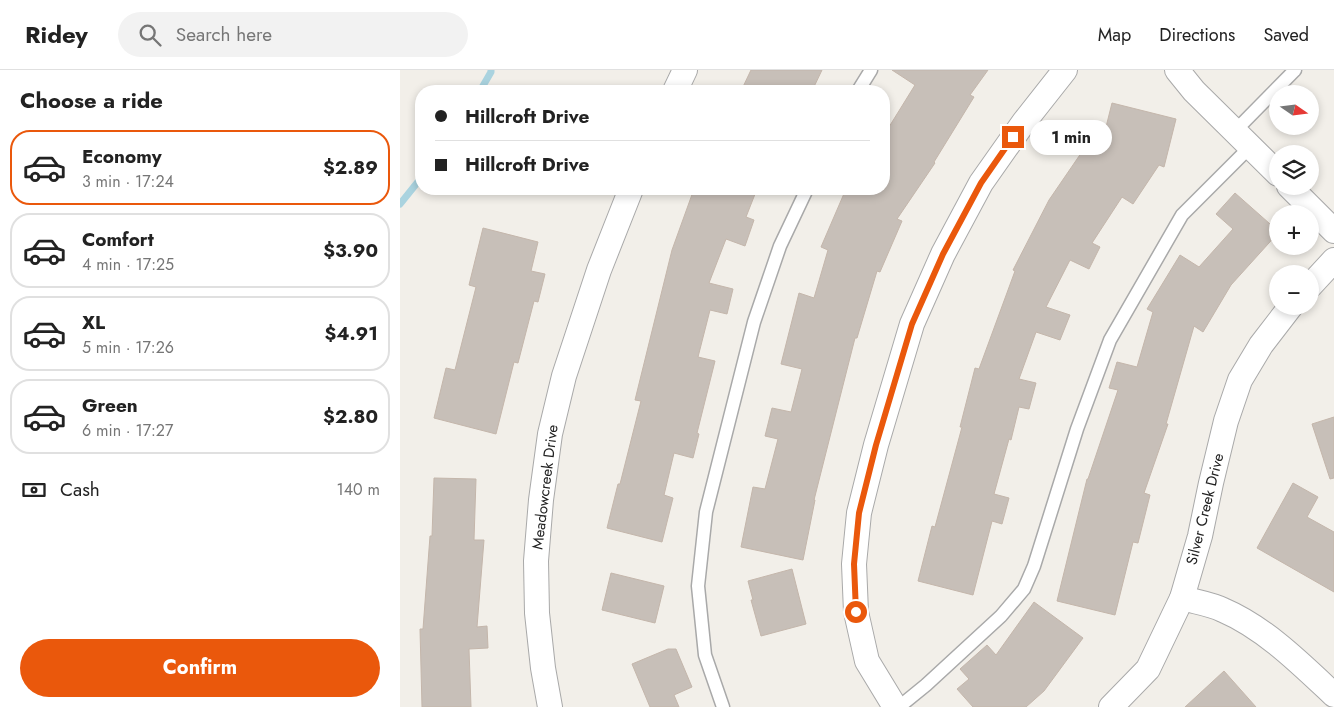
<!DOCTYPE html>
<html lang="en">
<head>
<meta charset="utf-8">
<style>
  body { margin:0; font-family:Jost,sans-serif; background:#f2f2f2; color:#222; height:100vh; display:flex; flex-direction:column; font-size:19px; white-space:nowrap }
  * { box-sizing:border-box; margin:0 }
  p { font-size:16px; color:#767676 }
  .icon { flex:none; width:28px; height:28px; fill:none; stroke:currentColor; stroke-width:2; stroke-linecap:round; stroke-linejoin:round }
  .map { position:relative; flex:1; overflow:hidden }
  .panel { display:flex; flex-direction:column; background:#fff; width:400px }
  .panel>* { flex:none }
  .top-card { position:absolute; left:15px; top:15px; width:475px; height:110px; border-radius:20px; box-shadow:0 2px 8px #0003; display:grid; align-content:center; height:110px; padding:0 20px; background:#fff }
  .needle { width:32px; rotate:104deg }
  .controls { position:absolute; left:869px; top:15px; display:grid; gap:10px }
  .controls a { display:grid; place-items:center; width:50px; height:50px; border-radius:50%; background:#fff; box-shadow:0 2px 8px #0003; font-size:25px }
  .end { position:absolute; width:22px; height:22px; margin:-11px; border:6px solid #ea580c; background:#fff; box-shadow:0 0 0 2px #fff }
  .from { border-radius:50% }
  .bubble { position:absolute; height:35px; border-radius:18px; background:#fff; box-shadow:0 2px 8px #0003; font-size:16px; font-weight:700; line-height:35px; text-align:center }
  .top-card b { display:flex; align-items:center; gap:18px; height:48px; font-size:19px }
  .top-card b+b { border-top:1px solid #e0e0e0 }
  .top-card i { width:12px; height:12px; background:#222 }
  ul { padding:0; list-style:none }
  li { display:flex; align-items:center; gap:15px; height:75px; margin:0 10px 8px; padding:0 10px; border:2px solid #e0e0e0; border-radius:20px }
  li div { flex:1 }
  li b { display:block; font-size:19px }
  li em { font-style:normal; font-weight:700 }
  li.on { border-color:#ea580c }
  li>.icon { width:45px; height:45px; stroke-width:1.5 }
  h2 { padding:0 20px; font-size:22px; line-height:60px }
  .pay { display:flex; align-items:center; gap:12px; height:55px; padding:0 20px; font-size:19px }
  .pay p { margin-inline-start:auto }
  .cta { display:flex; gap:10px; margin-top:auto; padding:10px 20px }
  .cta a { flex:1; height:58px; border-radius:30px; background:#ea580c; color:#fff; font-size:20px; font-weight:700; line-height:58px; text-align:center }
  header { display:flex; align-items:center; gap:30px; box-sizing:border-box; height:70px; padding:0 25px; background:#fff; border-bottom:1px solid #e0e0e0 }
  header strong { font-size:24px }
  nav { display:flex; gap:28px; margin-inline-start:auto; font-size:18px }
  .search { width:350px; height:45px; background:#f2f2f2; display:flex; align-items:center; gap:12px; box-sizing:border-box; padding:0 18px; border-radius:28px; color:#767676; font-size:19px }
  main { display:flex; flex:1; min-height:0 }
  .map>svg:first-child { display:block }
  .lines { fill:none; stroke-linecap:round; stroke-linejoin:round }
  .stream { stroke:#aad3df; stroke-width:7 }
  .building { fill:#c7bfb8; stroke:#c4b6ab }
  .lane-casing { stroke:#a9a9a9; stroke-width:15 }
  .street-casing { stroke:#a9a9a9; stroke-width:26 }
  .lane { stroke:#fff; stroke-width:12 }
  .street { stroke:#fff; stroke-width:24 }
  .route { stroke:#ea580c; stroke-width:6 }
  .labels { text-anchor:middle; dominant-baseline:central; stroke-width:4.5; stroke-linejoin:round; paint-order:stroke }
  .street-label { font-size:15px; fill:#222; stroke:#fff }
</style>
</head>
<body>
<header>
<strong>Ridey</strong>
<div class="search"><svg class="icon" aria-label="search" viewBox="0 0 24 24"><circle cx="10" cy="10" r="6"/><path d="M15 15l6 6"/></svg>Search here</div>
<nav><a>Map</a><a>Directions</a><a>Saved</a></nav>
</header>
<main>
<section class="panel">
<h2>Choose a ride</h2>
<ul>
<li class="on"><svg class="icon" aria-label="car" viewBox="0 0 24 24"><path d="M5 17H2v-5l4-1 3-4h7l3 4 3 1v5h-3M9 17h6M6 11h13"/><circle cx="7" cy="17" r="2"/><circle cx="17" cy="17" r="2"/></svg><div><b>Economy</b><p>3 min · 17:24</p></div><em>$2.89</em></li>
<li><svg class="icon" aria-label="car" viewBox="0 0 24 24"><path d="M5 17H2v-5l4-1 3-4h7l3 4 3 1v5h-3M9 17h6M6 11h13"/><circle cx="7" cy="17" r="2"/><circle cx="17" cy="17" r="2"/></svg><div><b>Comfort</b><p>4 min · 17:25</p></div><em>$3.90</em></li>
<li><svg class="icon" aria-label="car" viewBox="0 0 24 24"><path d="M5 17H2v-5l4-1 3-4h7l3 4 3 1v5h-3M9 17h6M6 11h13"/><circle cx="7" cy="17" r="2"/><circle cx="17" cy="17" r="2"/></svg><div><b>XL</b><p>5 min · 17:26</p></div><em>$4.91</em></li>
<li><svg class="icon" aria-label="car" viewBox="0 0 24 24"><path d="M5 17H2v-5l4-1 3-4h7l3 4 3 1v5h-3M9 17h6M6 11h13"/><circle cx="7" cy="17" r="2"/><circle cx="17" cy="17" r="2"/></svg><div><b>Green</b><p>6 min · 17:27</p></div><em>$2.80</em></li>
</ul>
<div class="pay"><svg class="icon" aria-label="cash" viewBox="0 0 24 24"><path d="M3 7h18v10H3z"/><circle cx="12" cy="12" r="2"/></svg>Cash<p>140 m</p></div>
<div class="cta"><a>Confirm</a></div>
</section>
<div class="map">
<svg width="934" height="637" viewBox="0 0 934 637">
  <rect width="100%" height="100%" fill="#f2efe9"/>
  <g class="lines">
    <g class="stream">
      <path d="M80,21l11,-19v-2"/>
      <path d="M0,134l21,-26"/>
    </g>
  </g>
  <g class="building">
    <path d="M351,0h71l-10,21h-71z"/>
    <path d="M492,0h96l-18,25 4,2 -40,65 1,1 -38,56 5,2 -22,51 -3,-1 -20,67h-2l-17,67 -24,95h1l-12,60 -62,-13 12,-60 12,2 13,-50 -13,-3 7,-28 19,4 11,-43 -21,-5 18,-71 15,5 14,-48 -7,-3 25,-58h38v-54l31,-50z"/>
    <path d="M712,33l64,16 -12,48 -5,-2 -26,39 -11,-7 -30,46 8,4 -11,22 -19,-9 -24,47 24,8 -10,25 -24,-8 -17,47 17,4 -7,26 -10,-2 -8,33 -2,-1 -15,55 15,4 -7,26 -10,-3 -19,74 -55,-14 14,-55 3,1 27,-100h-2l15,-59 4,1 36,-98 -2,-1 36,-70 39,-57 12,8z"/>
    <path d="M294,119h63l-11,28 8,3 -9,26 -19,-7 -17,44 24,6 -6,25 -17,-4 -12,47 17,4 -18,72 2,1 -6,24 -19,-5 -10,42 9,3 -11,44 -55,-14 11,-44h2l21,-83 -6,-1 37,-150z"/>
    <path d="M835,123l43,38v2l-47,52 -28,47 -9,-6 -28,98h2l-24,69 6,2 -12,48 -5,-1 -18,73 -58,-14 30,-122h1l30,-89 -9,-2 8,-26 20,5 16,-55 -6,-3 33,-54 19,12 34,-38 -17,-15z"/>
    <path d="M83,158l55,14 -7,29 14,3 -7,28 -4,-1 -16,62 -4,-1 -18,72 -62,-16 12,-50 9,2 21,-83 -7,-2z"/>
    <path d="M934,347v61l-4,1 -18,-55z"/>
    <path d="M34,408l42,1 -2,61h10l-7,87 10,-1 1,22 -19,1 2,58h-49l-2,-78h3l7,-93h2z"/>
    <path d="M893,413l25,14 -11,20 27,15v60l-77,-44z"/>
    <path d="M392,499l14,55 -45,12 -10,-36h2l-5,-19z"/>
    <path d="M211,503l53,13 -9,37 -53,-13z"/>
    <path d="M634,532l49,36 -39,53 -18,16h-53l-16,-18 12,-10 -9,-10 27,-24 9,10z"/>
    <path d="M268,579h8l16,38 -18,8 5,12h-29l-18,-43z"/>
    <path d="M824,601l32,36h-71z"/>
  </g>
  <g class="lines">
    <defs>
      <g id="lane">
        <path d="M458,21l13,-21"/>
        <path d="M835,61l60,-61"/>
        <path d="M323,637l-18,-52 -7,-69 8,-74 48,-190 26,-76 27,-57"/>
        <path d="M499,637l27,-22 75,-69 23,-27 10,-23 43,-137 33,-89 72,-125 68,-68"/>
      </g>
      <g id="street">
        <path d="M777,0l17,21 84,83"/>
        <path d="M275,21l10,-21"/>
        <path d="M889,116l45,45"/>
        <path d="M910,216l24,-26"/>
        <path d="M782,528c14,4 29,6 41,12 42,18 78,54 111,85"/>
        <path d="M150,637l-7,-39 -6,-55 -1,-52 5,-61 9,-66 14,-58 35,-106 32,-81"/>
        <path d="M495,637l-28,-46 -11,-49 -2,-48 5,-51 17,-68 36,-121 31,-70 38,-71 43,-61 41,-52"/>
        <path d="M711,637l37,-38 34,-71 18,-62 11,-53 15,-62 14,-41 21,-35 30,-39"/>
      </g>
    </defs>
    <use href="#lane" class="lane-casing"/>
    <use href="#street" class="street-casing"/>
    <use href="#lane" class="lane"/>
    <use href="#street" class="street"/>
  </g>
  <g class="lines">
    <path class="route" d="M456,542l-2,-48 5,-51 17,-68 36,-121 31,-70 38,-71 32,-46"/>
  </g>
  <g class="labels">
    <g class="street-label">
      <text transform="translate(145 417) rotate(-83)">Meadowcreek Drive</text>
      <text transform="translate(805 439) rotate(-76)">Silver Creek Drive</text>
    </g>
  </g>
</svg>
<div class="controls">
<a><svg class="needle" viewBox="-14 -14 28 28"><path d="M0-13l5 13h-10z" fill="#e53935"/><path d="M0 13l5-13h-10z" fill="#767676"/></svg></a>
<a><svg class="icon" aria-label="layers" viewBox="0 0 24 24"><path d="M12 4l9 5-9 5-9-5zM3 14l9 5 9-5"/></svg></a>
<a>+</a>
<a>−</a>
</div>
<i class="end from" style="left:456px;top:542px"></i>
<i class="end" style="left:613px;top:67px"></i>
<div class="bubble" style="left:630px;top:50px;width:82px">1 min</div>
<div class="top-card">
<b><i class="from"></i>Hillcroft Drive</b>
<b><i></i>Hillcroft Drive</b>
</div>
</div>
</main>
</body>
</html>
